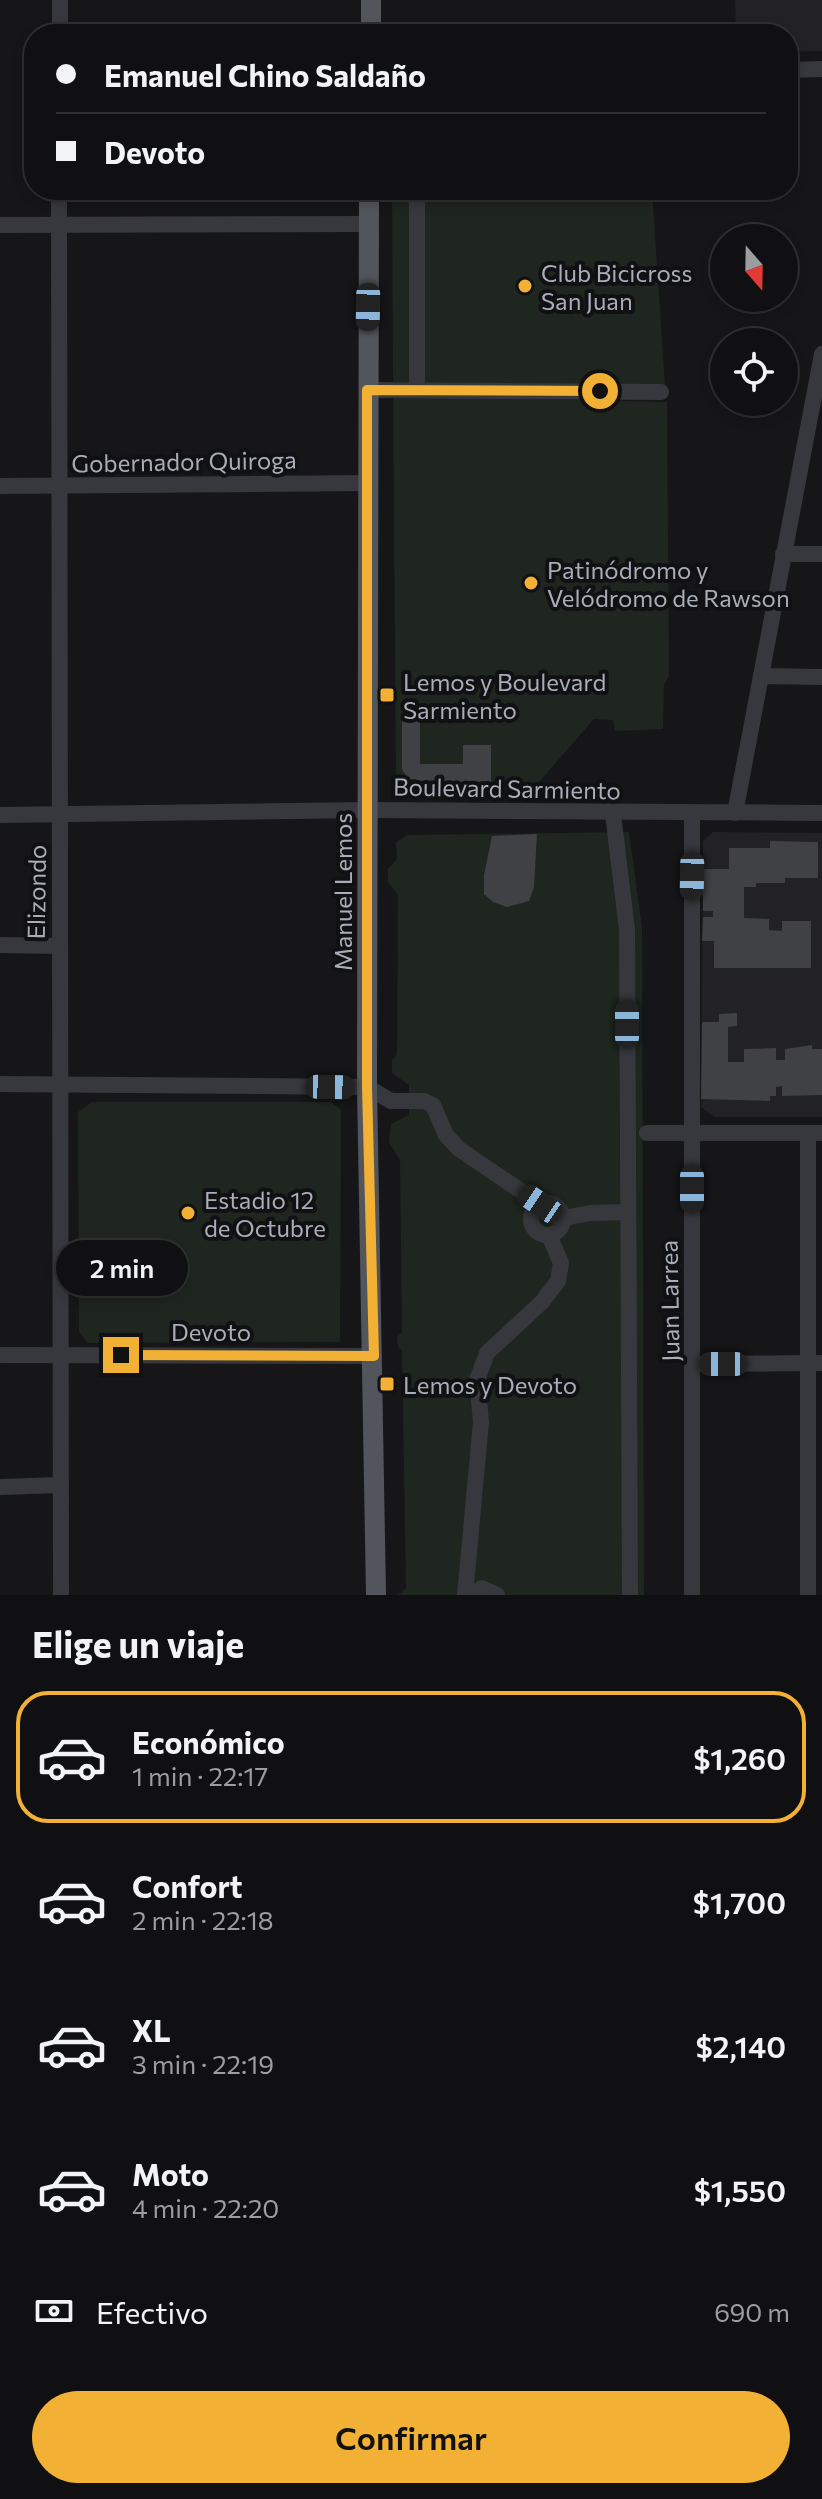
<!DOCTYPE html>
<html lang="es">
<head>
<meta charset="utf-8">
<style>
  body { margin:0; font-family:Commissioner,sans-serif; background:#19191b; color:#f1f3f6; height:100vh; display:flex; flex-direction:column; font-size:30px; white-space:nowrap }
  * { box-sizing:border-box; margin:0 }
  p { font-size:26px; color:#9c9d9f }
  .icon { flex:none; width:44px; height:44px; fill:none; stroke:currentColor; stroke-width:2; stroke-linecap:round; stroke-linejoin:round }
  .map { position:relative; height:1595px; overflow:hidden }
  .side { display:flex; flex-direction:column; background:#101012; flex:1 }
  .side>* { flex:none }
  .banner { position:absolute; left:24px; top:24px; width:774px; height:176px; border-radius:32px; box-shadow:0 4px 12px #0003,0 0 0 2px #303032; display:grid; align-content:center; height:176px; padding:0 32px; background:#101012 }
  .needle { width:52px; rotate:160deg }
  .tools { position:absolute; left:710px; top:224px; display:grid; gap:16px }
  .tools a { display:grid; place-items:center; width:88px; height:88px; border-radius:50%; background:#101012; box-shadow:0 4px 12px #0003,0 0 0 2px #303032; font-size:40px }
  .end { position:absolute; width:36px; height:36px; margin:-18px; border:10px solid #f2b134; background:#111; box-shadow:0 0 0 4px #111 }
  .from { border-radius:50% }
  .bubble { position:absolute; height:56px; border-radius:28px; background:#101012; box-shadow:0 4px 12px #0003,0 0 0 2px #303032; font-size:26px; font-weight:600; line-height:56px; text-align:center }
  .car { position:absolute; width:24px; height:48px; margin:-24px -12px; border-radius:10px; box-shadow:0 0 6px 2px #0007; background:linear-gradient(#222 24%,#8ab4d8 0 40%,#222 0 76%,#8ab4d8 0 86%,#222 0) }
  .banner b { display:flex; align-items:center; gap:28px; height:76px; font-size:30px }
  .banner b+b { border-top:2px solid #303032 }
  .banner i { width:20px; height:20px; background:#f1f3f6 }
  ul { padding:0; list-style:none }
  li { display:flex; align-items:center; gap:24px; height:132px; margin:0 16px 12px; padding:0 16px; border:4px solid transparent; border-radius:32px }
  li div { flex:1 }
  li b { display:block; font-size:30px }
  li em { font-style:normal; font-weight:600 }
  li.on { border-color:#f2b134 }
  li>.icon { width:72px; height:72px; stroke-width:1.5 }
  h2 { padding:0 32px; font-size:36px; line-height:96px }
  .pay { display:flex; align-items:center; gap:20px; height:88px; padding:0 32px; font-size:30px }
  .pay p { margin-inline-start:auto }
  .cta { display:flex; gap:16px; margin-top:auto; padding:16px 32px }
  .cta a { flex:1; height:92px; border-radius:48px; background:#f2b134; color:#111; font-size:32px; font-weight:600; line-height:92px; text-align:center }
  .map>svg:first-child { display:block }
  .built { fill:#222225 }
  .green { fill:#1e261f }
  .building { fill:#404145 }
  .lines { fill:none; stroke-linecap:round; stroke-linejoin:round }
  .minor { stroke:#37383d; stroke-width:16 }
  .major { stroke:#53555c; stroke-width:20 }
  .route { stroke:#f2b134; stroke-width:10 }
  .poi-dot { fill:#f2b134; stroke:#111113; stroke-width:3 }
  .labels { text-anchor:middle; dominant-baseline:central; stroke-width:8; stroke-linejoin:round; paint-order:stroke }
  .poi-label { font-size:24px; fill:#a8adb8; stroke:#111113; text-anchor:start }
  .street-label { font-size:24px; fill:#a8adb8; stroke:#111113 }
</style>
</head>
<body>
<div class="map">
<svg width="822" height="1595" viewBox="0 0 822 1595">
  <rect width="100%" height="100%" fill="#161618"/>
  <g class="built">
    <path d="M735,0h87v51h-34v-17h-52z"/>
    <path d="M713,832l109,1v284h-108l-13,-10 2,-266z"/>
  </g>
  <g class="green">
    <path d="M392,190h260l13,196 -272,-4z"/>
    <path d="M393,396l274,6 2,274 -5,9 -1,44 -48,2 -2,-11 -19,-1 -61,70 -124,1 -13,-12z"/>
    <path d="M629,832l13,95 2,668h-246l8,-7 -4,-238 -4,-3 -1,-10 5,-5 -2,-172 -11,-18 2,-18 18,-9v-30l-17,-12v-13l5,-6 1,-159 -10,-13v-13l9,-10 -1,-17 11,-7z"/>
    <path d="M92,1102h239l10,8 -1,232 -252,1 -9,-11 -1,-220z"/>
  </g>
  <g class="building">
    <path d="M402,720h18v44h43v-19h28v42h-76l1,-8h-8l-6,-10z"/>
    <path d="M537,834l-3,53 -5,14 -22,6 -14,-5 -9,-8v-19l8,-39z"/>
    <path d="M770,841l48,1v36h-33v5h-29v4h-12v31l25,1v11l13,1v-10h29v47h-97v-27h-12l1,-24h10v-6h-10v-42h26v-21h41z"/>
    <path d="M737,1013v13l-9,1v35h16v-13l32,-1v12h9v-11l27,-4v4h10v46l-40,1v-10l-6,1v9h-6v5l-69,-2 1,-77h17v-8z"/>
  </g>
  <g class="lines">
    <g class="minor">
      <path d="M60,34v-34"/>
      <path d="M788,70l34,-1"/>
      <path d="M59,190l2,1405"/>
      <path d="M0,225l369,-1"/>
      <path d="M367,390l294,2"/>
      <path d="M417,390v-200"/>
      <path d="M0,486l369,-3"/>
      <path d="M783,554h39"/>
      <path d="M761,676l61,1"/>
      <path d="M735,813l87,-459"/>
      <path d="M613,814l14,116 3,665"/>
      <path d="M0,815l368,-5 454,3"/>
      <path d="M0,945l59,1"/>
      <path d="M0,1084l367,3 24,14h33l9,4 13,30 13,14 81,55"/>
      <path d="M647,1133h175"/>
      <path d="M808,1133v462"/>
      <circle cx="547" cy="1219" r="16"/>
      <path d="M564,1218l26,-5 38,-1"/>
      <path d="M0,1355l374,1"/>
      <path d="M694,1364l128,-1"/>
      <path d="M0,1487l61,-2"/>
      <path d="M465,1595l16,-173 -4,-42 10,-27 55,-51 16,-21 3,-18 -12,-28"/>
      <path d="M470,1595l12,-7 15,7"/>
      <path d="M692,1595v-782"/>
    </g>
    <g class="major">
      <path d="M371,34v-34"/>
      <path d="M369,190l-2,897 9,508"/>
    </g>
  </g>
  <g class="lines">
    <path class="route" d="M121,1355l253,1 -7,-269v-697l233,1"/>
  </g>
  <g class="poi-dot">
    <circle cx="525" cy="286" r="8"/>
    <circle cx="531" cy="583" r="8"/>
    <rect x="379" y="687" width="16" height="16" rx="4"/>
    <circle cx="188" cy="1213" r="8"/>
    <rect x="379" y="1376" width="16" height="16" rx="4"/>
  </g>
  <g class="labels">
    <g class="poi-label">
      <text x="541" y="272">Club Bicicross<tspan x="541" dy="28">San Juan</tspan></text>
      <text x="547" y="569">Patinódromo y<tspan x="547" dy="28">Velódromo de Rawson</tspan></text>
      <text x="403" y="681">Lemos y Boulevard<tspan x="403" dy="28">Sarmiento</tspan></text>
      <text x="204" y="1199">Estadio 12<tspan x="204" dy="28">de Octubre</tspan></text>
      <text x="403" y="1384">Lemos y Devoto</text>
    </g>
    <g class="street-label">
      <text transform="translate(184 461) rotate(-1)">Gobernador Quiroga</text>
      <text transform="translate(507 788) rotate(1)">Boulevard Sarmiento</text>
      <text transform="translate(36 892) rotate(-89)">Elizondo</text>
      <text transform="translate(342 892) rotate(-90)">Manuel Lemos</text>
      <text transform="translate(669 1301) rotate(-91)">Juan Larrea</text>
      <text x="211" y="1331">Devoto</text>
    </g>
  </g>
</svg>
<div class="tools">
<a><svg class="needle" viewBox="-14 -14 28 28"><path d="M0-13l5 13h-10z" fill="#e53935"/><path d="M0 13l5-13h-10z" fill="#9c9d9f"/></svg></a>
<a><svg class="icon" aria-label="locate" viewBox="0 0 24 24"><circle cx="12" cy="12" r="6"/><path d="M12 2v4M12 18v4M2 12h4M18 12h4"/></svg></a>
</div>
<i class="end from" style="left:600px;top:391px"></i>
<i class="end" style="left:121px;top:1355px"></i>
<div class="bubble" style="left:56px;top:1240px;width:132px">2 min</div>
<i class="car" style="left:368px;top:307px;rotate:181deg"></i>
<i class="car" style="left:692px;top:876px;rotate:181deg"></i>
<i class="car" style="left:627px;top:1024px;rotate:0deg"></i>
<i class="car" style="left:330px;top:1087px;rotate:91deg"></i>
<i class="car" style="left:692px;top:1189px;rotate:180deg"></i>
<i class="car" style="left:540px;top:1204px;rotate:304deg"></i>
<i class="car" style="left:723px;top:1364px;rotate:270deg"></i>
<div class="banner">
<b><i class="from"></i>Emanuel Chino Saldaño</b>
<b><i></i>Devoto</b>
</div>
</div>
<section class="side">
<h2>Elige un viaje</h2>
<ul>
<li class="on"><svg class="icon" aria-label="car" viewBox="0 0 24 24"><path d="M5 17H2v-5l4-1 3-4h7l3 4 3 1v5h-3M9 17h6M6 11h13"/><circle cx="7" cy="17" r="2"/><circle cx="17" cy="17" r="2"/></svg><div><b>Económico</b><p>1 min · 22:17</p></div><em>$1,260</em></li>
<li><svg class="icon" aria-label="car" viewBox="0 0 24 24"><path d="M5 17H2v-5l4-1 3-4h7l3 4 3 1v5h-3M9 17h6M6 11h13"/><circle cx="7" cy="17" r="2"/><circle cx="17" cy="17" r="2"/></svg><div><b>Confort</b><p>2 min · 22:18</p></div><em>$1,700</em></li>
<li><svg class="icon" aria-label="car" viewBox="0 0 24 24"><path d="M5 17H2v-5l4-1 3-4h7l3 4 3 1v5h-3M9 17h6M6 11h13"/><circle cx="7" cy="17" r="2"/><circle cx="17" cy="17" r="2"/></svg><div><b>XL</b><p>3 min · 22:19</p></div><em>$2,140</em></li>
<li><svg class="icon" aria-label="car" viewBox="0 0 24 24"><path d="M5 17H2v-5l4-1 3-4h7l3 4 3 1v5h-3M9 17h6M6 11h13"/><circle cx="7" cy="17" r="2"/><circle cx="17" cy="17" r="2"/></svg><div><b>Moto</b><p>4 min · 22:20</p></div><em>$1,550</em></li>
</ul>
<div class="pay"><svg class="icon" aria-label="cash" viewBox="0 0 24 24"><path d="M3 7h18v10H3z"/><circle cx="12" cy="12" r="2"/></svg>Efectivo<p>690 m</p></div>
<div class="cta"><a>Confirmar</a></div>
</section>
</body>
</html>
